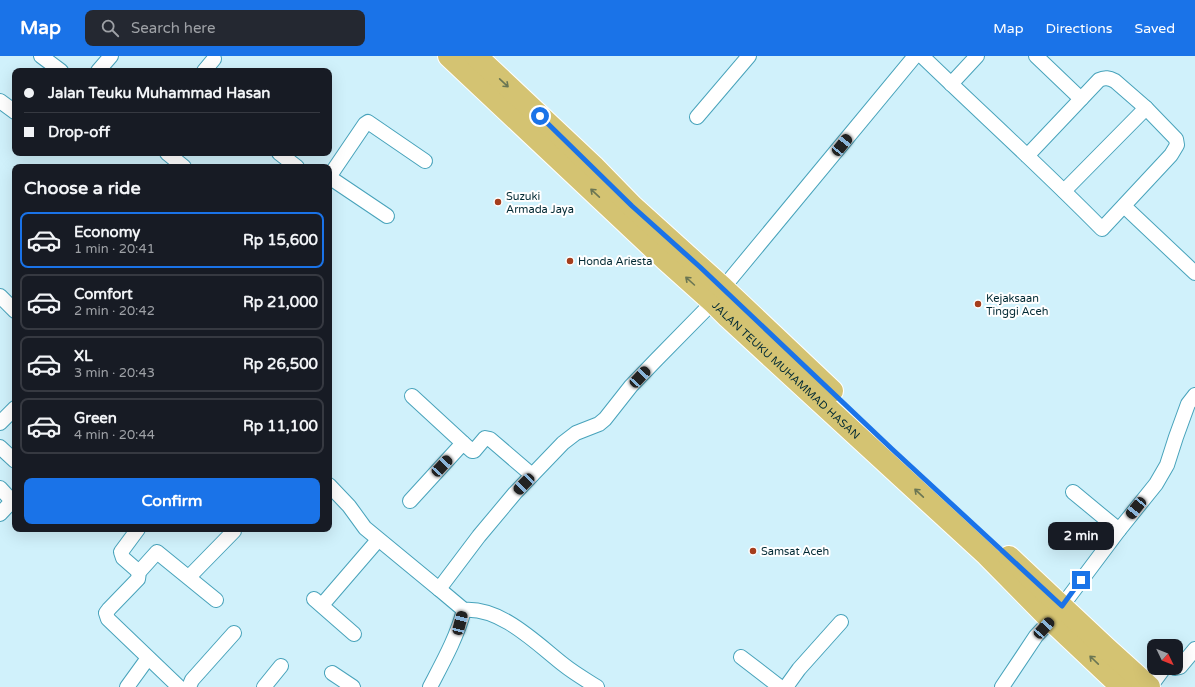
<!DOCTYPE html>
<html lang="en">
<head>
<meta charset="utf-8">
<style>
  body { margin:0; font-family:"Varela Round",sans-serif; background:#242831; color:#f1f3f6; height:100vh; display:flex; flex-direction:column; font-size:15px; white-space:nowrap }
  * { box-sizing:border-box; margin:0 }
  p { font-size:13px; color:#9ea1a6 }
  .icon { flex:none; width:22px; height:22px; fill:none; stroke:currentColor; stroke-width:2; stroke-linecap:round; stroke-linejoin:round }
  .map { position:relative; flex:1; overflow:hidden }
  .side { position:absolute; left:12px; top:108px; width:320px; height:368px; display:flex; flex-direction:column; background:#171b24; border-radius:8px; box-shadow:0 4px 16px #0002 }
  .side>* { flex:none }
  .hud { position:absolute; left:12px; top:12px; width:320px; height:88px; border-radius:8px; box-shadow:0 4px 16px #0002; display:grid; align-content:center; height:88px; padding:0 12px; background:#171b24 }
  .needle { width:26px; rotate:133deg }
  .tools { position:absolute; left:1147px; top:583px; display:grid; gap:8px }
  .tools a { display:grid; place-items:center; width:36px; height:36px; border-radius:8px; background:#171b24; box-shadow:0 4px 16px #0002; font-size:20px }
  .end { position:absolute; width:18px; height:18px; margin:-9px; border:5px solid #1a73e8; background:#fff; box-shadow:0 0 0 2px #fff }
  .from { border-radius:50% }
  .bubble { position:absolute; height:28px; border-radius:8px; background:#171b24; box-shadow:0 4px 16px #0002; font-size:13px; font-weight:700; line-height:28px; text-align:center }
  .car { position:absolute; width:12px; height:24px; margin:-12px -6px; border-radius:5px; box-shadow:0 0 3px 1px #0007; background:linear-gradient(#222 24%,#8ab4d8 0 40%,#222 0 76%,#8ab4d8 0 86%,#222 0) }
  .hud b { display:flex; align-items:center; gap:14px; height:38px; font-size:15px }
  .hud b+b { border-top:1px solid #363941 }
  .hud i { width:10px; height:10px; background:#f1f3f6 }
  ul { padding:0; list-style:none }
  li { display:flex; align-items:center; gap:12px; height:56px; margin:0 8px 6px; padding:0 4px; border:2px solid #363941; border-radius:8px }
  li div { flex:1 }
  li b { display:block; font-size:15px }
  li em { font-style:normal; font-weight:700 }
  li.current { border-color:#1a73e8 }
  li>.icon { width:36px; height:36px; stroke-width:1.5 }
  h2 { padding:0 12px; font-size:18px; line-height:48px }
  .cta { display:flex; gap:8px; margin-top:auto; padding:8px 12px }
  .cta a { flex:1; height:46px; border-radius:8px; background:#1a73e8; color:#fff; font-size:16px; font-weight:700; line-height:46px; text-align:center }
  header { display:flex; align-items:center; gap:24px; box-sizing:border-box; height:56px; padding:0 20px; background:#1a73e8; color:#fff }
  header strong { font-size:19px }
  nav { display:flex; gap:22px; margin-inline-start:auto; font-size:14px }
  .search { width:280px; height:36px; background:#242831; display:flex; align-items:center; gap:10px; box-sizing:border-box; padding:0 14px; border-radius:8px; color:#9ea1a6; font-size:15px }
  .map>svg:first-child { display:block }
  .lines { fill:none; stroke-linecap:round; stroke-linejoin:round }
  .minor-casing { stroke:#48a3bb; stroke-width:16 }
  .trunk-casing { stroke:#fff; stroke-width:24 }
  .minor { stroke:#fff; stroke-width:14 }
  .trunk { stroke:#d4c372; stroke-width:22 }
  .oneway { stroke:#6b7653 }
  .route { stroke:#1a73e8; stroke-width:5 }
  .poi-dot { fill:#a53e1d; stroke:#fff; stroke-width:1.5 }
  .labels { text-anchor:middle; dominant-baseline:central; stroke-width:4; stroke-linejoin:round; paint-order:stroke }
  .poi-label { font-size:11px; fill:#022a34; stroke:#fff; text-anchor:start }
  .street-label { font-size:11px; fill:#022a34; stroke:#fff }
</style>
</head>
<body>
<header>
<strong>Map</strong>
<div class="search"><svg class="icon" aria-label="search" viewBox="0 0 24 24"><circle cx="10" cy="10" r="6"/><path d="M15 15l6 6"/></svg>Search here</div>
<nav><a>Map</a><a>Directions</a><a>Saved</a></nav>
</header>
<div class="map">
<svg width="1195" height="631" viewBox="0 0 1195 631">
  <rect width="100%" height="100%" fill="#d0f1fb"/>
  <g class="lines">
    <defs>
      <g id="minor">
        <path d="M41,0l20,15"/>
        <path d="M922,0c60,58 122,114 180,173l69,-74 6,-10 -1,-6 -30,-31 -31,-27c-6,-3 -10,-4 -16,-1l-72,76"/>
        <path d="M1036,0l45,43"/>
        <path d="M98,15l13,-15"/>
        <path d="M204,15l10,-12"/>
        <path d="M951,28l26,-28"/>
        <path d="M0,45l15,11"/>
        <path d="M697,61l52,-61"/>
        <path d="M167,97l17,14"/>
        <path d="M279,97l18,14"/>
        <path d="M329,121l36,-53 3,-2 57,39"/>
        <path d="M329,121l58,39"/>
        <path d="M1064,135l82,-83"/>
        <path d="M1124,150l71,67"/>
        <path d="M723,232l192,-232"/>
        <path d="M0,240l15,15"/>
        <path d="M412,340l51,47"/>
        <path d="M0,367l15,-15"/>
        <path d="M0,391l15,14"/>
        <path d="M329,429l20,21 16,22 74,61"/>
        <path d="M0,432l12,13"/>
        <path d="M1073,436l46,38"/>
        <path d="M410,445l53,-58 9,8h2l11,-13 5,1 42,36"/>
        <path d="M0,458l15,-16"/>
        <path d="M138,473l-17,23 2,6 16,14"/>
        <path d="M189,521l45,-46"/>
        <path d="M314,543l40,35"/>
        <path d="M322,549l56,-65"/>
        <path d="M1062,550l57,-76 37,-46 11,-19 9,-28 12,-33 7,-9"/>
        <path d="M464,554c37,-3 72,33 100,55 10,8 22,15 33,22"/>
        <path d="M741,601l39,30"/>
        <path d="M1175,612l5,-1 15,-18"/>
        <path d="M332,617l21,14"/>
        <path d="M127,631l21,-29"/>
        <path d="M179,631l-71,-68 -2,-6 3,-4 29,-30 1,-7 18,-20 59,48"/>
        <path d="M189,631l3,-7 42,-47"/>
        <path d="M264,631l17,-21"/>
        <path d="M430,631c13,-25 27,-50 34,-77l-25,-21 40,-53 36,-43 48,-50 13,-10 23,-9 6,-5 26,-33 26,-27 56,-57"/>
        <path d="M786,631l13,-18 42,-47"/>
        <path d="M1002,631l34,-51 15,-16"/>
        <path d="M1150,631l14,-19"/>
      </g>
      <g id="trunk">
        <path id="s1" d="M449,0l216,203 48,43 15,15 259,238 64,65 71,67"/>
        <path d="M476,0l117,110 39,40 91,82 109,103"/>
        <path d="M1009,501l97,91 43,39"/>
      </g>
    </defs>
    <use href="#minor" class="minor-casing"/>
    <use href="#trunk" class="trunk-casing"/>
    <use href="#minor" class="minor"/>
    <use href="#trunk" class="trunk"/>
  </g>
  <defs><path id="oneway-shaft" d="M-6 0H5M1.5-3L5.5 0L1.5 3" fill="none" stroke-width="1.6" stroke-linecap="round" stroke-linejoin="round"/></defs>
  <g class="oneway">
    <use href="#oneway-shaft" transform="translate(504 27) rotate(43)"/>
    <use href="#oneway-shaft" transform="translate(595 137) rotate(-137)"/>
    <use href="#oneway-shaft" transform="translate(690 225) rotate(-138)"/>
    <use href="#oneway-shaft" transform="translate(919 437) rotate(-137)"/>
    <use href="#oneway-shaft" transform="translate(1094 604) rotate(-136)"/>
  </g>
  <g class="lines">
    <path class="route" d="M540,60l92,90 68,61 192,182 170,157 19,-26"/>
  </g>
  <g class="poi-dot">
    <circle cx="498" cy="146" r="4"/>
    <circle cx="570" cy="205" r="4"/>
    <circle cx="978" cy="248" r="4"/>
    <circle cx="753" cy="495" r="4"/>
  </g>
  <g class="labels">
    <g class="poi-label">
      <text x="506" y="140">Suzuki<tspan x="506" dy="13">Armada Jaya</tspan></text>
      <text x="578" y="205">Honda Ariesta</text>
      <text x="986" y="242">Kejaksaan<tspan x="986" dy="13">Tinggi Aceh</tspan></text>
      <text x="761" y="495">Samsat Aceh</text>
    </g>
    <g class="street-label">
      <text stroke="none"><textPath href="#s1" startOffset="461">JALAN TEUKU MUHAMMAD HASAN</textPath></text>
    </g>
  </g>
</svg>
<div class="tools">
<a><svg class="needle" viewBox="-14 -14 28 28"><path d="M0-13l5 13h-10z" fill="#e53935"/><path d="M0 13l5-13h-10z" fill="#9ea1a6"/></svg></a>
</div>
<i class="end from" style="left:540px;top:60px"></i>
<i class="end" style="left:1081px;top:524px"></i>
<div class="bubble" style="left:1048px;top:466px;width:66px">2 min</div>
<i class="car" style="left:842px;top:89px;rotate:39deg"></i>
<i class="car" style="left:640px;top:321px;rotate:43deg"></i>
<i class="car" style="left:442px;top:410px;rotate:43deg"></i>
<i class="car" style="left:524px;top:428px;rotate:224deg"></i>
<i class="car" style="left:1136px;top:452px;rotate:219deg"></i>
<i class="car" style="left:460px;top:567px;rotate:14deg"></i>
<i class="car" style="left:1044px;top:572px;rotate:42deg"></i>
<div class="hud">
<b><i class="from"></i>Jalan Teuku Muhammad Hasan</b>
<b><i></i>Drop-off</b>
</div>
<section class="side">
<h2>Choose a ride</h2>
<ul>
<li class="current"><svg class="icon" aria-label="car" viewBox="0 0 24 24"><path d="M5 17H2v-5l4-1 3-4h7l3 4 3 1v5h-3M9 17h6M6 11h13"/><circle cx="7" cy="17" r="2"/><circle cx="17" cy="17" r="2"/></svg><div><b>Economy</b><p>1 min · 20:41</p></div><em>Rp 15,600</em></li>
<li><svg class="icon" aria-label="car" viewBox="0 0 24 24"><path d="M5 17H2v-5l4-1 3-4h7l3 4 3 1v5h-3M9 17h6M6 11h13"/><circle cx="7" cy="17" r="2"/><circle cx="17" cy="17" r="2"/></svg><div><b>Comfort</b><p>2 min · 20:42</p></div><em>Rp 21,000</em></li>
<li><svg class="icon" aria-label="car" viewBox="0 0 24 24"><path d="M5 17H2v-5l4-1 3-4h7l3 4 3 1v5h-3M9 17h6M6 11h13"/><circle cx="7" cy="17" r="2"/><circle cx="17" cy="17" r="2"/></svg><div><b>XL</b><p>3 min · 20:43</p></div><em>Rp 26,500</em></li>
<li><svg class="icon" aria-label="car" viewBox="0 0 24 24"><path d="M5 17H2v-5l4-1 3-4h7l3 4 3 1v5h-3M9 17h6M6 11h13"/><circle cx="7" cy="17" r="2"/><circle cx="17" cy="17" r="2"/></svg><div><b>Green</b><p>4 min · 20:44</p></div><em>Rp 11,100</em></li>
</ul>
<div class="cta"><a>Confirm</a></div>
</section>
</div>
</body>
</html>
